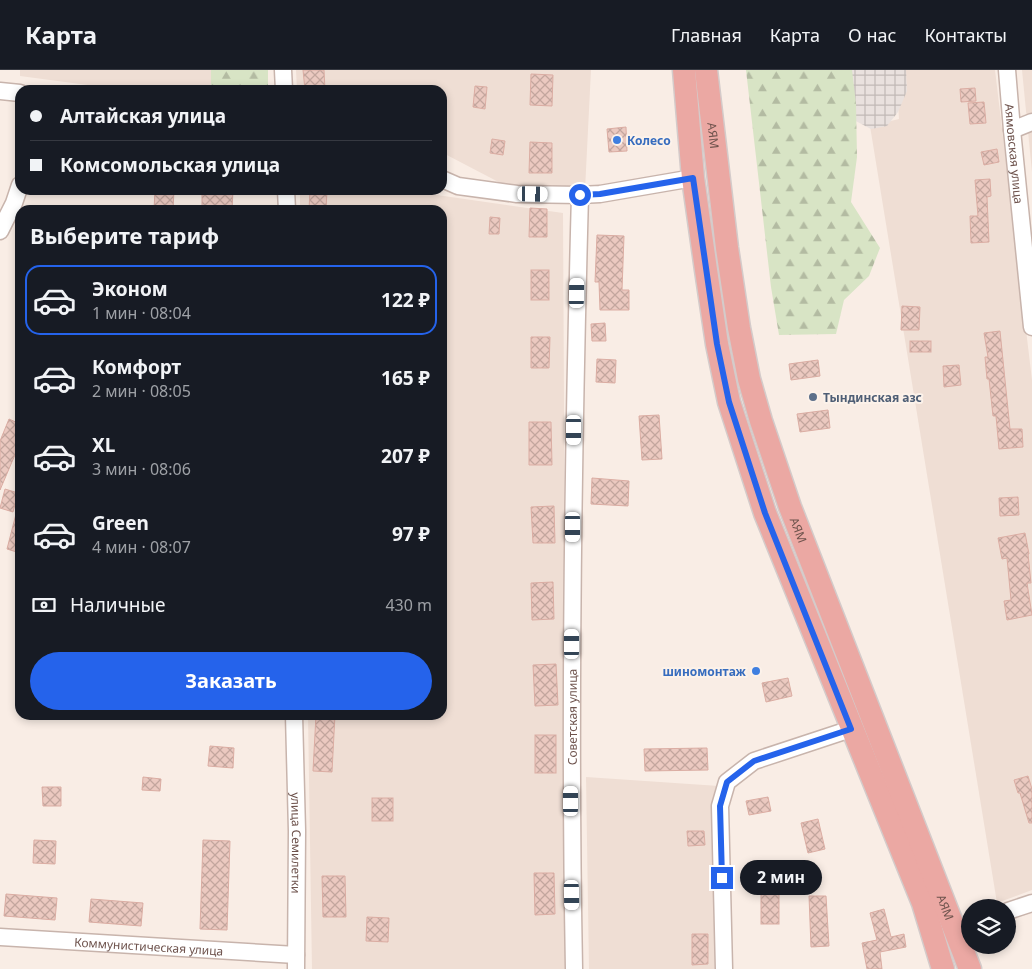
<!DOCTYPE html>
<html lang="ru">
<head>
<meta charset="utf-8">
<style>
  body { margin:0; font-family:"Noto Sans",sans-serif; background:#20242c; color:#f1f3f6; height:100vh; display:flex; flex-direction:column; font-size:19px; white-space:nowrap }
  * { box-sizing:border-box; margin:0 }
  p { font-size:16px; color:#9ea1a6 }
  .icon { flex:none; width:28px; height:28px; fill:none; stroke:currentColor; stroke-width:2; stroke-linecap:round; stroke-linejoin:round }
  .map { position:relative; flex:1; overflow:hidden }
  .drawer { position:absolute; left:15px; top:135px; width:432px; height:515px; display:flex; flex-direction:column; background:#171b24; border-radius:15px; box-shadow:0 2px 8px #0003 }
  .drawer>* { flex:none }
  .guide { position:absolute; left:15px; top:15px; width:432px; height:110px; border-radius:15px; box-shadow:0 2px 8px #0003; display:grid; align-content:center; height:110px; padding:0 15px; background:#171b24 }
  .controls { position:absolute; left:961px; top:829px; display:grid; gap:10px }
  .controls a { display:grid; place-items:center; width:55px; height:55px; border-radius:50%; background:#171b24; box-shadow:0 2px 8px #0003; font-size:25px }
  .end { position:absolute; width:22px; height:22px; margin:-11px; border:6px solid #2563eb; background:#fff; box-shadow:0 0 0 2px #fff }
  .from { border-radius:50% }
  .bubble { position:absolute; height:35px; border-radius:18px; background:#171b24; box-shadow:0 2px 8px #0003; font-size:16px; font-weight:700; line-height:35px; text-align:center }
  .car { position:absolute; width:15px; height:30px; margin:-15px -8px; border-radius:6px; box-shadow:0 0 4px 1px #0007; background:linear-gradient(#fff 24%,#345 0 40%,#fff 0 76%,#345 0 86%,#fff 0) }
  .guide b { display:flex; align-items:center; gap:18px; height:48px; font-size:19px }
  .guide b+b { border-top:1px solid #363941 }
  .guide i { width:12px; height:12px; background:#f1f3f6 }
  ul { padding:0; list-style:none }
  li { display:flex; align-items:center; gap:15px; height:70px; margin:0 10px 8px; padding:0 5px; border:2px solid transparent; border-radius:15px }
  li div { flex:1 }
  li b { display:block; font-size:19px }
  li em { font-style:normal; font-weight:700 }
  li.active { border-color:#2563eb }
  li>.icon { width:45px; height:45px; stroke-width:1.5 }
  h2 { padding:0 15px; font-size:22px; line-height:60px }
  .pay { display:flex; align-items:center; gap:12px; height:55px; padding:0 15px; font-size:19px }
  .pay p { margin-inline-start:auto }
  .primary-button { display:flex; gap:10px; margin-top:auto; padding:10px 15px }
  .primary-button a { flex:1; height:58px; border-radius:30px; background:#2563eb; color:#fff; font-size:20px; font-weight:700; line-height:58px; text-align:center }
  header { display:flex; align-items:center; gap:30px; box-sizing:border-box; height:70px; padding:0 25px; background:#171b24; border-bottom:1px solid #363941 }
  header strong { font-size:24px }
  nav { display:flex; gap:28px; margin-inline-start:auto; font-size:18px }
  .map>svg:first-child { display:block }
  .residential { fill:#efded4 }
  .industrial { fill:url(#industrial-grid) }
  .forest { fill:url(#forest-firs) }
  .building { fill:url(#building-cross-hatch); stroke:#dbada3 }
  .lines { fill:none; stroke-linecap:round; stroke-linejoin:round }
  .minor-casing { stroke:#c8b4ac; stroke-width:19 }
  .highway-casing { stroke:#d4cbca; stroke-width:25 }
  .minor { stroke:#fff; stroke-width:16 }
  .highway { stroke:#eba8a3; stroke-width:22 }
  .route { stroke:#2563eb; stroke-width:6 }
  .shop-dot { fill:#3f7fe0; stroke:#fcf2ea; stroke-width:2 }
  .service-dot { fill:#5c6f8a; stroke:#fcf2ea; stroke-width:2 }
  .labels { text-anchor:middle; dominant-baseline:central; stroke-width:4; stroke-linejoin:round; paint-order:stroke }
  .street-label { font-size:12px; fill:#6e534d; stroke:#fcf2ea }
  .shop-label { font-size:12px; font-weight:bold; fill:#366cbe; stroke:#fcf2ea; text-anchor:start }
  .service-label { font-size:12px; font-weight:bold; fill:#4e5e75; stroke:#fcf2ea; text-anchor:start }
</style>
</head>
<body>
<header>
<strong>Карта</strong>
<nav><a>Главная</a><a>Карта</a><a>О нас</a><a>Контакты</a></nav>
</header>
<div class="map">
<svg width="1032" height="899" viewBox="0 0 1032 899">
  <defs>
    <pattern id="industrial-grid" width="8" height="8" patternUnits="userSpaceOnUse" patternTransform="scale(1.25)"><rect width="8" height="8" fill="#e9e1de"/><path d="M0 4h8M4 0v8" fill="none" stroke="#c1b9b6"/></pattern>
    <pattern id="forest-firs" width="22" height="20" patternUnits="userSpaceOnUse" patternTransform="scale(1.25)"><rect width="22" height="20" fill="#d8e4c5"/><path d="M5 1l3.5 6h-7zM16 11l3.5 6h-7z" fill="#b3bba2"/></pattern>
    <pattern id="building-cross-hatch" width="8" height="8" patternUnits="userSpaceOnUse" patternTransform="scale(1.25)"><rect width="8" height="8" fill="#ebc9c0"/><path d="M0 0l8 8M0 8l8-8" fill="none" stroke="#c3a69e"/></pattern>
  </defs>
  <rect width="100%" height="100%" fill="#f9ede5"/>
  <g class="residential">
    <path d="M20,0h193l-3,20h-85l-105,-14z"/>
    <path d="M296,0h295l-6,120h-71l-71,-37 -1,-63h-145z"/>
    <path d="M896,0h99l37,310v510l-35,13 -127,-777 29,-7z"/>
    <path d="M1022,0h10v102z"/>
    <path d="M300,120h112l4,2 147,21 4,756h-255l-4,-254h134v-505h-142z"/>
    <path d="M586,707l133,9 -1,183h-129z"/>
  </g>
  <path class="industrial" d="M846,0h60l1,21 -9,21 -11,14 -16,3 -21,-11z"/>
  <g class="forest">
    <rect x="211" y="0" width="57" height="20"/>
    <path d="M746,0h106l4,34 1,53 -6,45 29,46 -11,28 -25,24 -8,34 -57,1 -8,-48z"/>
  </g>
  <g class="building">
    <path d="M303,0h21l1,20h-20z"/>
    <path d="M531,4l22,1 -1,31 -22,-1z"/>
    <path d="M475,16l12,1 -2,22 -12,-2z"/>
    <path d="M975,18l1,13 -15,1 -1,-13z"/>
    <path d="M984,32l2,21 -16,1 -2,-21z"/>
    <path d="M626,57l1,24 -18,1 -2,-23z"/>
    <path d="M492,69l13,2 -2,14 -13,-2z"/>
    <path d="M530,72l22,1v30h-23z"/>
    <path d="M997,79l2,13 -15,3 -3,-13z"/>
    <path d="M990,109l1,17 -4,1 2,45 -18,1 -1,-27h8l-3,-36z"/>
    <path d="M155,120h19l-1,20h-19z"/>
    <path d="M202,120h31l-1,20h-30z"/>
    <path d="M310,120h17l-1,20h-17z"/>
    <path d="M530,138l17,1v28h-18z"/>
    <path d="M490,147l10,1 -1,16h-10z"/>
    <path d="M597,165l27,1 -2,54h7v20h-29l-1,-28h-4z"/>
    <rect x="531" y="200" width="18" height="30"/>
    <path d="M902,236l18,1 -1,23h-18z"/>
    <path d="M605,253l1,18h-14l-1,-17z"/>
    <path d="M1000,261l10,98h12l1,18 -24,2 -3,-33h-3l-4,-37h-2l-2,-22h3l-4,-24z"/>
    <path d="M531,267h19l-1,31h-18z"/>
    <rect x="910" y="271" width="21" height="11"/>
    <path d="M597,289l19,1 -1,23 -19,-1z"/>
    <path d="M818,290l2,16 -29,4 -2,-16z"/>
    <path d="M959,295l2,20 -17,2 -1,-21z"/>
    <path d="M828,340l2,18 -30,4 -3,-18z"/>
    <path d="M659,345l3,44 -20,1 -3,-44z"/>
    <path d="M9,349l11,5v27l-3,-1 -17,40v-49z"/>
    <path d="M529,352h22l1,43h-23z"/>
    <path d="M592,408l37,3 -1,25 -37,-2z"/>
    <path d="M5,419l13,4 -5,19 -13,-4z"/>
    <path d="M1018,427l1,18 -19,1 -1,-18z"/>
    <path d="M554,436l1,37h-22l-2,-36z"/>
    <path d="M16,444h4v39l-13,-4z"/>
    <path d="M1025,463l4,21h-1l3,29h-4l5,32 -25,5 -3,-19 7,-1 -4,-42 -5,1 -4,-21z"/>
    <path d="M553,512l1,37 -22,1 -1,-37z"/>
    <path d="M556,594l2,41 -23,1 -2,-41z"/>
    <path d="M788,608l4,18 -26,6 -4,-19z"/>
    <path d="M316,645h19l-3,57 -19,-1z"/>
    <rect x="535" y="665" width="21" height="38"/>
    <path d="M210,676l24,2 -1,20 -25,-2z"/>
    <path d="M707,678l1,22 -63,1 -1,-22z"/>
    <path d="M1028,706l4,13v34h-3l-9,-30h-2l-4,-13z"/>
    <path d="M143,707l18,2 -1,12 -18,-1z"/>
    <path d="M42,717h19v19h-18z"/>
    <path d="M768,727l3,14 -22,4 -3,-14z"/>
    <rect x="372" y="728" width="21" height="23"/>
    <path d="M818,749l7,30 -17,4 -7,-30z"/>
    <path d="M687,761h17l1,14 -17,1z"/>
    <path d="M34,770l22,1 -1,23 -22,-1z"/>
    <path d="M203,770l27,1 -3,89 -27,-1z"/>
    <path d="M534,803h20l1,41 -20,1z"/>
    <path d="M322,806h23l1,41h-23z"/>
    <rect x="761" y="816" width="18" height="38"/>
    <path d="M6,824l51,4 -2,22 -51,-4z"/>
    <path d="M809,826h17l3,50 -18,1z"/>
    <path d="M91,829l52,4 -2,23 -52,-4z"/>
    <path d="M884,839l7,28 13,-3 2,13 -26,5 2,17h-15l-5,-26 15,-3 -7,-27z"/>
    <path d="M367,847l22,1 -1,24 -22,-1z"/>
    <path d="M692,864h16v30l-16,1z"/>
  </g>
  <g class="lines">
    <defs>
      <g id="minor">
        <path d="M283,0l1,20"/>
        <path id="s1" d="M1007,0l5,60 20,197"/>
        <path d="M0,21l20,2"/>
        <path d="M1012,60l20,-8"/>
        <path d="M442,109l16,7 59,8 63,1 20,-1 93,-16"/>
        <path d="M286,120l1,20"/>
        <path d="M0,161l14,-28 6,-18"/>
        <path id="s2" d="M294,645l3,116 -1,138"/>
        <path d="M1008,841l24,-8"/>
        <path id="s3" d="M0,867l296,18"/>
        <path id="s4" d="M574,899c-5,-258 -1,-516 6,-774"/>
        <path d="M724,899l-4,-163 7,-24 27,-21 97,-32"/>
      </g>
      <g id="highway">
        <path d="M684,0l9,108 13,92 11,74 12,58 36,111 158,390 20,66"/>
        <path id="s5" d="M706,0l21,178 12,80 10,51 12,42 29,86 180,462"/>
      </g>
    </defs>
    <use href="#minor" class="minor-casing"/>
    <use href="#highway" class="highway-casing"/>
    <use href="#minor" class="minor"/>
    <use href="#highway" class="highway"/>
  </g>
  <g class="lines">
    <path class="route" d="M580,125l20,-1 93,-16 24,166 12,58 36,111 86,216 -97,32 -27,21 -7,24 2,72"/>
  </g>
  <g class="shop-dot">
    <circle cx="617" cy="70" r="5"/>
    <circle cx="756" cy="601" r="5"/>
  </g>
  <circle class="service-dot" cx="813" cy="327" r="5"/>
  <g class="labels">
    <g class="street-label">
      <text stroke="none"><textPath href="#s5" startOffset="66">АЯМ</textPath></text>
      <text stroke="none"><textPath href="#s1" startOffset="84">Аямовская улица</textPath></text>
      <text stroke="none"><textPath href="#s5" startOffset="471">АЯМ</textPath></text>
      <text stroke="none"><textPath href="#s4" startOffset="252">Советская улица</textPath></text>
      <text stroke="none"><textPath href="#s2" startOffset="128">улица Семилетки</textPath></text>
      <text stroke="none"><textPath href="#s5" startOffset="876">АЯМ</textPath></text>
      <text stroke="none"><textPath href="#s3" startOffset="149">Коммунистическая улица</textPath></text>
    </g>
    <g class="shop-label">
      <text x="627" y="70">Колесо</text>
      <text x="746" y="601" text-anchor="end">шиномонтаж</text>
    </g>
    <g class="service-label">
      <text x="823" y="327">Тындинская азс</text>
    </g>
  </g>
</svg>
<div class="controls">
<a><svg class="icon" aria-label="layers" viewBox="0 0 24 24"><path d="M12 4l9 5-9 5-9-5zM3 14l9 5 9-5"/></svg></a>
</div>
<i class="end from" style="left:580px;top:125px"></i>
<i class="end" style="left:722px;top:808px"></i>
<div class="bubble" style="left:740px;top:790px;width:82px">2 мин</div>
<i class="car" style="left:533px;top:124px;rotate:91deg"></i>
<i class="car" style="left:577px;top:223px;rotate:1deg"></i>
<i class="car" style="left:574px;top:360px;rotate:180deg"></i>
<i class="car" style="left:573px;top:457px;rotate:180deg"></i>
<i class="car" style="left:572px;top:574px;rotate:0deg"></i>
<i class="car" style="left:571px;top:731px;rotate:0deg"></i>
<i class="car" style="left:572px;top:825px;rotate:179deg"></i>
<div class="guide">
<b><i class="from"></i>Алтайская улица</b>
<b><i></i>Комсомольская улица</b>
</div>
<section class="drawer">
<h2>Выберите тариф</h2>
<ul>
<li class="active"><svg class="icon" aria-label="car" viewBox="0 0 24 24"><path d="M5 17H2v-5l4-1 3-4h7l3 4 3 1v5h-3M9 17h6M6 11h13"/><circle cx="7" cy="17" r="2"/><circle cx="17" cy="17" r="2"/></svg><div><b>Эконом</b><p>1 мин · 08:04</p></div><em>122 ₽</em></li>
<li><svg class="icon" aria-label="car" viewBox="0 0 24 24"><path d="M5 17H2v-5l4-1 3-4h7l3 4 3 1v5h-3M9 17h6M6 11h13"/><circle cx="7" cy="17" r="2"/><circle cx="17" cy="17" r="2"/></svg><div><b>Комфорт</b><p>2 мин · 08:05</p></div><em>165 ₽</em></li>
<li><svg class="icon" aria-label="car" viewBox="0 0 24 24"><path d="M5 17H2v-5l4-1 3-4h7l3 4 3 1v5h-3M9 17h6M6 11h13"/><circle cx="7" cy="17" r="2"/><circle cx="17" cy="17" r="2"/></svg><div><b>XL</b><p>3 мин · 08:06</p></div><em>207 ₽</em></li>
<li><svg class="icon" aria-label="car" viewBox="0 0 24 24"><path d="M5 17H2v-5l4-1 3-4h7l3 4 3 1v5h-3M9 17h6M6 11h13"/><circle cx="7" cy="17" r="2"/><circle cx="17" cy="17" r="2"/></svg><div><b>Green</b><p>4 мин · 08:07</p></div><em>97 ₽</em></li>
</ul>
<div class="pay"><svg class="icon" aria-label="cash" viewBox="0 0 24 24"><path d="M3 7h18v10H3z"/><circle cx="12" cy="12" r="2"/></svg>Наличные<p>430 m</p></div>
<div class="primary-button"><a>Заказать</a></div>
</section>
</div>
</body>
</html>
